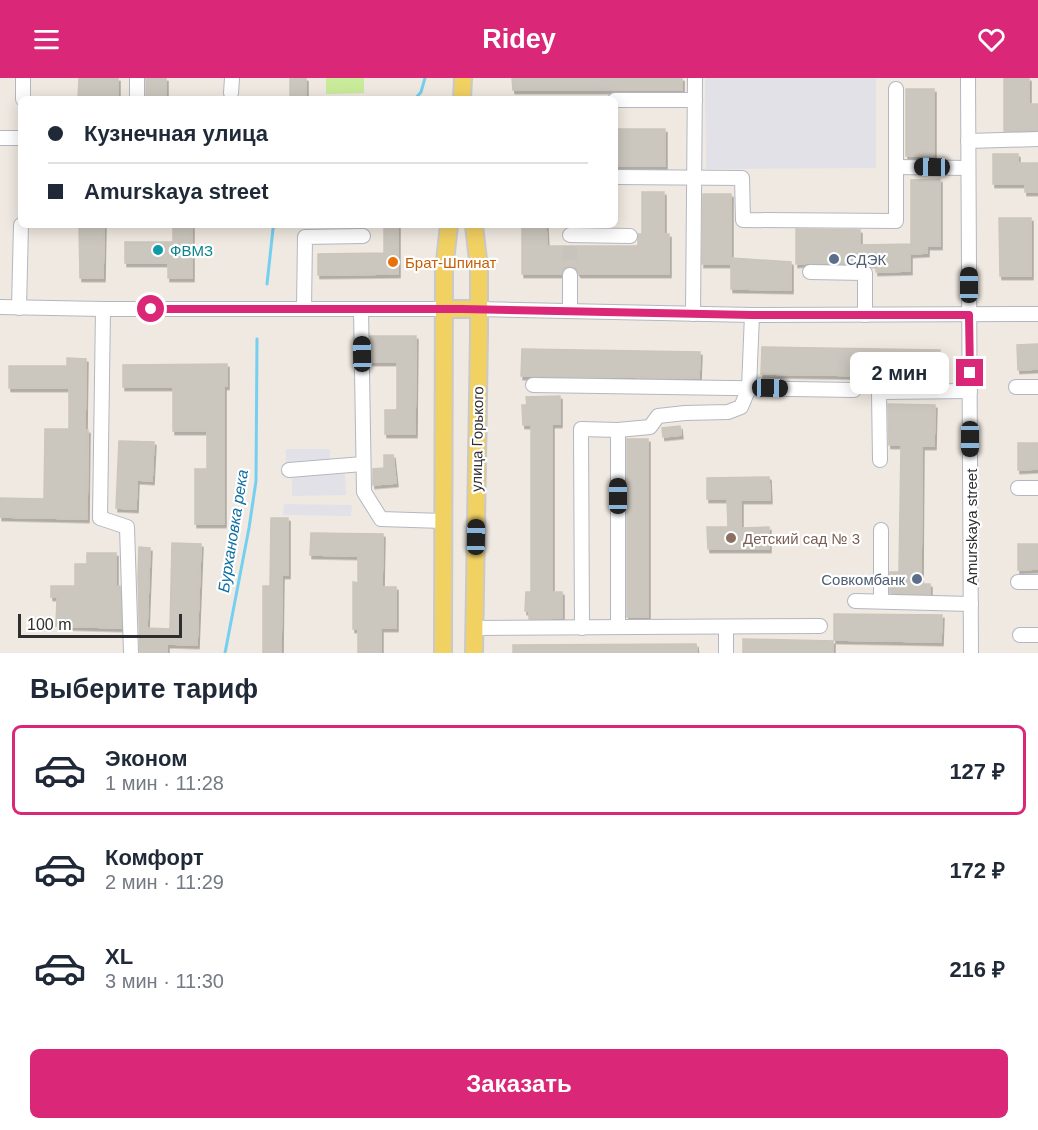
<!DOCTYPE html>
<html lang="ru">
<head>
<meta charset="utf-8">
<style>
  body { margin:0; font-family:Arial,sans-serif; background:#f6f6f7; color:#1f2937; height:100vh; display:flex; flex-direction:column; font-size:22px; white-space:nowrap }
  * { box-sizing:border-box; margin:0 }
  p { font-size:20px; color:#747a83 }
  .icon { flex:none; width:33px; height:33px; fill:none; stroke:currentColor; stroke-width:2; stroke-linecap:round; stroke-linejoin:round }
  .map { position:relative; height:575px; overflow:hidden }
  .details { display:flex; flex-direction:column; background:#fff; flex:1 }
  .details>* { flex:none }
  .top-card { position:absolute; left:18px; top:18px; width:600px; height:132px; border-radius:9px; box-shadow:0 3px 15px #0003; display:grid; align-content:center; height:132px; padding:0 30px; background:#fff }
  .scale { position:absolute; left:18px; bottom:15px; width:164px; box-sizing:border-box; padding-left:6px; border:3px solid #2e2e2e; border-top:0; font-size:16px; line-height:21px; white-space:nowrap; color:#2e2e2e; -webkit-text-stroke:4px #fff; paint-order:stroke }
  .end { position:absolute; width:27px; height:27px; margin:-14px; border:8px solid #db2777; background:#fff; box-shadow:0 0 0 3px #fff }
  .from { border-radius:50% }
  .bubble { position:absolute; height:42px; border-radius:9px; background:#fff; box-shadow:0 3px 15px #0003; font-size:20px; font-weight:700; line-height:42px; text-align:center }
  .car { position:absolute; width:18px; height:36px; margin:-18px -9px; border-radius:8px; box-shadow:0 0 4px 2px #0007; background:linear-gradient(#222 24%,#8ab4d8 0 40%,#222 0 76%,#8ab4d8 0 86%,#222 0) }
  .top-card b { display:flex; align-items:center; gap:21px; height:57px; font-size:22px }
  .top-card b+b { border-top:2px solid #e0e1e3 }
  .top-card i { width:15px; height:15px; background:#1f2937 }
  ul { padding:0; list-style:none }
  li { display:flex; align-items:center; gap:18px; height:90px; margin:0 12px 9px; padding:0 18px; border:3px solid transparent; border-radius:9px }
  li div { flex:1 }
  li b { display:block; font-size:22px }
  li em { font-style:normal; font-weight:700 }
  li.on { border-color:#db2777 }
  li>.icon { width:54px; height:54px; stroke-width:1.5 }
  h2 { padding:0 30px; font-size:27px; line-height:72px }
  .button { display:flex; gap:12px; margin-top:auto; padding:12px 30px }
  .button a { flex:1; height:69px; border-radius:9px; background:#db2777; color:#fff; font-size:24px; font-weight:700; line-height:69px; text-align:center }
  header { display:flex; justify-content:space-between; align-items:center; height:78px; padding:0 30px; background:#db2777; color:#fff; font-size:27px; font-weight:700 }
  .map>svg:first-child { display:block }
  .industrial { fill:#e3e1e8 }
  .pitch { fill:#c9ec9a }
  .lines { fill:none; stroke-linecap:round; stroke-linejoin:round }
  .stream { stroke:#75cff0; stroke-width:3 }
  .building { fill:#cbc7bf; stroke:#cbc5ba; stroke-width:1.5; filter:url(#shadow) }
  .minor-tunnel { stroke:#c8c4bd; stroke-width:14; stroke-dasharray:14 7; stroke-linecap:butt }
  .minor-casing { stroke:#b4b7c1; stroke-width:16 }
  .major-casing { stroke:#c9c9c9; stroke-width:20 }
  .minor { stroke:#fff; stroke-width:14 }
  .major { stroke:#f2d163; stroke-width:16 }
  .route { stroke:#db2777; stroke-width:8 }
  .culture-dot { fill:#0f9aa8; stroke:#fff; stroke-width:2 }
  .service-dot { fill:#5c6f8a; stroke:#fff; stroke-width:2 }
  .food-dot { fill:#e8710a; stroke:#fff; stroke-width:2 }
  .education-dot { fill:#8d6e63; stroke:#fff; stroke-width:2 }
  .labels { text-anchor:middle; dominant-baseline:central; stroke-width:4.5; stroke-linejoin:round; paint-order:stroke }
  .culture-label { font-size:15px; fill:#0d838f; stroke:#fff; text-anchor:start }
  .service-label { font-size:15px; fill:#4e5e75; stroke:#fff; text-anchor:start }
  .food-label { font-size:15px; fill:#c56008; stroke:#fff; text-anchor:start }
  .street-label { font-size:15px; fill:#2e2e2e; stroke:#fff }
  .education-label { font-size:15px; fill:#785e54; stroke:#fff; text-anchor:start }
  .water-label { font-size:16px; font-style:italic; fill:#0d6fa3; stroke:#fff }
</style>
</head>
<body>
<header><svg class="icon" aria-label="menu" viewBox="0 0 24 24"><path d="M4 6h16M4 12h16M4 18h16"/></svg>Ridey<svg class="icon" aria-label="heart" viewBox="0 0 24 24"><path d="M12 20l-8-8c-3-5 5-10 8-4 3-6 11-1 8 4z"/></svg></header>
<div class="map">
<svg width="1038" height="575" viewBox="0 0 1038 575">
  <defs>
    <filter id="shadow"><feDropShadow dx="2" dy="3.5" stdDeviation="0" flood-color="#0004"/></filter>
  </defs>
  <rect width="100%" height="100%" fill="#efe9e1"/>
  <g class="industrial">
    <path d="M705,0h171v90l-170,1z"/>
    <rect x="286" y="371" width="44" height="14"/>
    <path d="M345,396l1,21 -54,1v-21z"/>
    <path d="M284,426l68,1 -1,11 -68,-1z"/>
  </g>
  <path class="pitch" d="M326,0h38v15l-38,1z"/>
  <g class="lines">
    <g class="stream">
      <path d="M415,21l6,-7 4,-14"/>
      <path d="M267,206l6,-55 2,-4"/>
      <path d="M225,575l24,-125 7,-47 1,-142"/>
    </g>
  </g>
  <g class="building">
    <path d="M79,0h39v21h-40z"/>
    <rect x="146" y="0" width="20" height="21"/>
    <rect x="290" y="0" width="16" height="21"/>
    <path d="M512,0h170v12h-169z"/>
    <path d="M1004,0h25v26h9v26l-34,1z"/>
    <rect x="906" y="11" width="28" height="67"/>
    <rect x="615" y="51" width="50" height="37"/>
    <path d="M993,76h25v9h20v29h-13v-8h-32z"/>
    <path d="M940,101v67h-13v7l-17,1v17l-34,1v-8l-66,-1 -14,1v-35l64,1v15l51,-1v-64z"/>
    <path d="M642,114h22v42h5v40h-90l-4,-6 -6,-2 -6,4 -2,4h-39v-49h24l1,21h91v-12h4z"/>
    <path d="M703,116h28v70h-29z"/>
    <path d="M999,140h32v58h-31z"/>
    <path d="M79,147h25l-1,53h-23z"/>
    <path d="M173,147h19v53h-24v-15h-43v-21h48z"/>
    <path d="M384,147h14v49l-80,1v-21l66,-1z"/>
    <path d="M731,180l60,4v28l-60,-1z"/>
    <path d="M370,258h46l-1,98h-30v-24h12v-48h-26z"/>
    <path d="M1038,266v25l-20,1 -1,-25z"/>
    <path d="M762,269l178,3 -1,27 -178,-3z"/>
    <path d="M522,271l178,3 -1,26 -178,-2z"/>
    <path d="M67,280l19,1 -1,71h3l-1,89 -87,-2v-19l44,1 1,-70h24v-41h-60v-22h58z"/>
    <path d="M227,286v22h-3v138h-29v-55h12v-38h-34v-44h-50v-22z"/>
    <path d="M560,318v28h-8v168h10v26l-33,1v-8h-4l1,-19h5v-167h-8l-1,-20h5l-1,-8z"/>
    <path d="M888,326l47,1 -1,41h-12l-1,138h9v10l-40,-1v-21h9l2,-127h-12z"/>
    <path d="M680,348l1,9 -18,2 -1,-9z"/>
    <rect x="627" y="361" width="21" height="178"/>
    <path d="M119,363l35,1 -2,39 -15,-1 -1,29 -20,-1z"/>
    <path d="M1018,365h20v26l-20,1z"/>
    <path d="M384,377h9l3,28 -23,2v-16l11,-1z"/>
    <path d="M769,399l1,23h-29v28l28,-1v22h-61l-1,-22h21l-1,-28h-20v-21z"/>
    <path d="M271,440h17v57h-6l-1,78h-18v-67h7z"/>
    <path d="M311,455l72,1 -1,53h14v41h-15v25h-23v-24h-5v-47l5,1v-27l-48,-1z"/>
    <path d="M172,465l29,1 -4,101 -30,-1v9h-27l-2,-77 1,-29 11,1 -3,80 23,1z"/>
    <path d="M1018,466h20v25l-20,1z"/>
    <path d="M87,475h29v33h4l1,42 -65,-2 1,-29h-6v-11h24v-22h12z"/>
    <path d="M834,536l108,1 -1,27 -107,-2z"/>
    <path d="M743,561l90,2v12h-90z"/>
    <path d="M696,566l1,9h-184v-8z"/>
  </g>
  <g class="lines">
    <path class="minor-tunnel" d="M570,168v29"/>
    <defs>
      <g id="minor">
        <path d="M137,0v21"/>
        <path d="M968,0l3,575"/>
        <path d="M231,15l1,-15"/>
        <path d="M23,21v-21"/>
        <path d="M615,22h80"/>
        <path d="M0,60h21"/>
        <path d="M968,63l70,-2"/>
        <path d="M896,89l72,1"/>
        <path d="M615,99l127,1 1,42 153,1v-132"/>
        <path d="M570,157l60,1"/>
        <path d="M810,194l55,1v42"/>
        <path d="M570,197v36"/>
        <path d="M0,229l103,2h341"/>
        <path d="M19,230l2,-83"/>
        <path d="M103,231l-3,209 27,9 4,126"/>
        <path d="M304,231l1,-72 58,-1"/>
        <path d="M361,231l3,183 17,27 62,2"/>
        <path d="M479,231l273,6 286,-1"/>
        <path d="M693,236l2,-236"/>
        <path d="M533,307l321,5"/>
        <path d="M1016,309h22"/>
        <path d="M880,382l-1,-68 91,-1"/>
        <path d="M289,392l74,-6"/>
        <path d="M1018,410h20"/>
        <path d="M1018,504h20"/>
        <path d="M855,523l116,3"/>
        <path d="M881,523v-71"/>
        <path d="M618,549v-197"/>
        <path d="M726,549v26"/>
        <path d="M474,550l346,-2"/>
        <path d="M582,550l-1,-199 37,1 32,-3 8,-11 27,-3 43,-1 13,-5 8,-19 3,-73"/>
        <path d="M1020,557h18"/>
      </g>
      <g id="major">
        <path d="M462,21l1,-21"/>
        <path d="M444,231h35"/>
        <path d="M443,575l1,-383 5,-45"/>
        <path d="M474,575l5,-320v-64l-5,-44"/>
      </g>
    </defs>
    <use href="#minor" class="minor-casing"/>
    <use href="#major" class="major-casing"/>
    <use href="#minor" class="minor"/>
    <use href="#major" class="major"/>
  </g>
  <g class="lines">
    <path class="route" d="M151,231h311l290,6h217l1,58"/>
  </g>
  <circle class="culture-dot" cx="158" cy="172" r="6"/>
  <g class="service-dot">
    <circle cx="834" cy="181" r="6"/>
    <circle cx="917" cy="501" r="6"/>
  </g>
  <circle class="food-dot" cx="393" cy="184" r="6"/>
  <circle class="education-dot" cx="731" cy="460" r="6"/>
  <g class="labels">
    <g class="culture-label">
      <text x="170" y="172">ФВМЗ</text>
    </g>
    <g class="service-label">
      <text x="846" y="181">СДЭК</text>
      <text x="905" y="501" text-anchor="end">Совкомбанк</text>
    </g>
    <g class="food-label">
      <text x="405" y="184">Брат-Шпинат</text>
    </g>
    <g class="street-label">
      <text transform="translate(477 361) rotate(-89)">улица Горького</text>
      <text transform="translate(971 449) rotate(-90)">Amurskaya street</text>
    </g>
    <g class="education-label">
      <text x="743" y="460">Детский сад № 3</text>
    </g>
    <g class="water-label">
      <text transform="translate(233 453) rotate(-81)">Бурхановка река</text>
    </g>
  </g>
</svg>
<div class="scale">100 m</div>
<i class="end from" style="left:151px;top:231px"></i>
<i class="end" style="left:970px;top:295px"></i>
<div class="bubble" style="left:850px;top:274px;width:99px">2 мин</div>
<i class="car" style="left:932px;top:89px;rotate:271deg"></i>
<i class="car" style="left:969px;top:207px;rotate:0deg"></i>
<i class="car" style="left:362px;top:276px;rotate:359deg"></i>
<i class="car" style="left:770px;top:310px;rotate:91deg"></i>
<i class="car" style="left:970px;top:361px;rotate:180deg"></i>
<i class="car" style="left:618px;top:418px;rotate:0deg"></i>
<i class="car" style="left:476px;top:459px;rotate:1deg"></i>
<div class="top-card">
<b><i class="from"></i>Кузнечная улица</b>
<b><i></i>Amurskaya street</b>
</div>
</div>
<section class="details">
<h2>Выберите тариф</h2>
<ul>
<li class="on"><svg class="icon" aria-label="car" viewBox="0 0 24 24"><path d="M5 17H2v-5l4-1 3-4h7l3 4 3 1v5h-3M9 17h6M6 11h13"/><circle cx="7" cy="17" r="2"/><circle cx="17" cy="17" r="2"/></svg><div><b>Эконом</b><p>1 мин · 11:28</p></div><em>127 ₽</em></li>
<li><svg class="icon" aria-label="car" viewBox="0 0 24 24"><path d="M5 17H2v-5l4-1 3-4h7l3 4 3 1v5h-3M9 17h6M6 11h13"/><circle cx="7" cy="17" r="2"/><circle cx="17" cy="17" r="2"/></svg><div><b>Комфорт</b><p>2 мин · 11:29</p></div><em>172 ₽</em></li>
<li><svg class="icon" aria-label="car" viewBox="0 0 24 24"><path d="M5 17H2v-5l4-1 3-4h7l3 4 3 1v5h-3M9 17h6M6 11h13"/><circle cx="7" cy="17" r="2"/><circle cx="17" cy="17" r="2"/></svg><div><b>XL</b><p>3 мин · 11:30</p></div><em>216 ₽</em></li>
</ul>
<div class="button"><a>Заказать</a></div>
</section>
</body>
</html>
